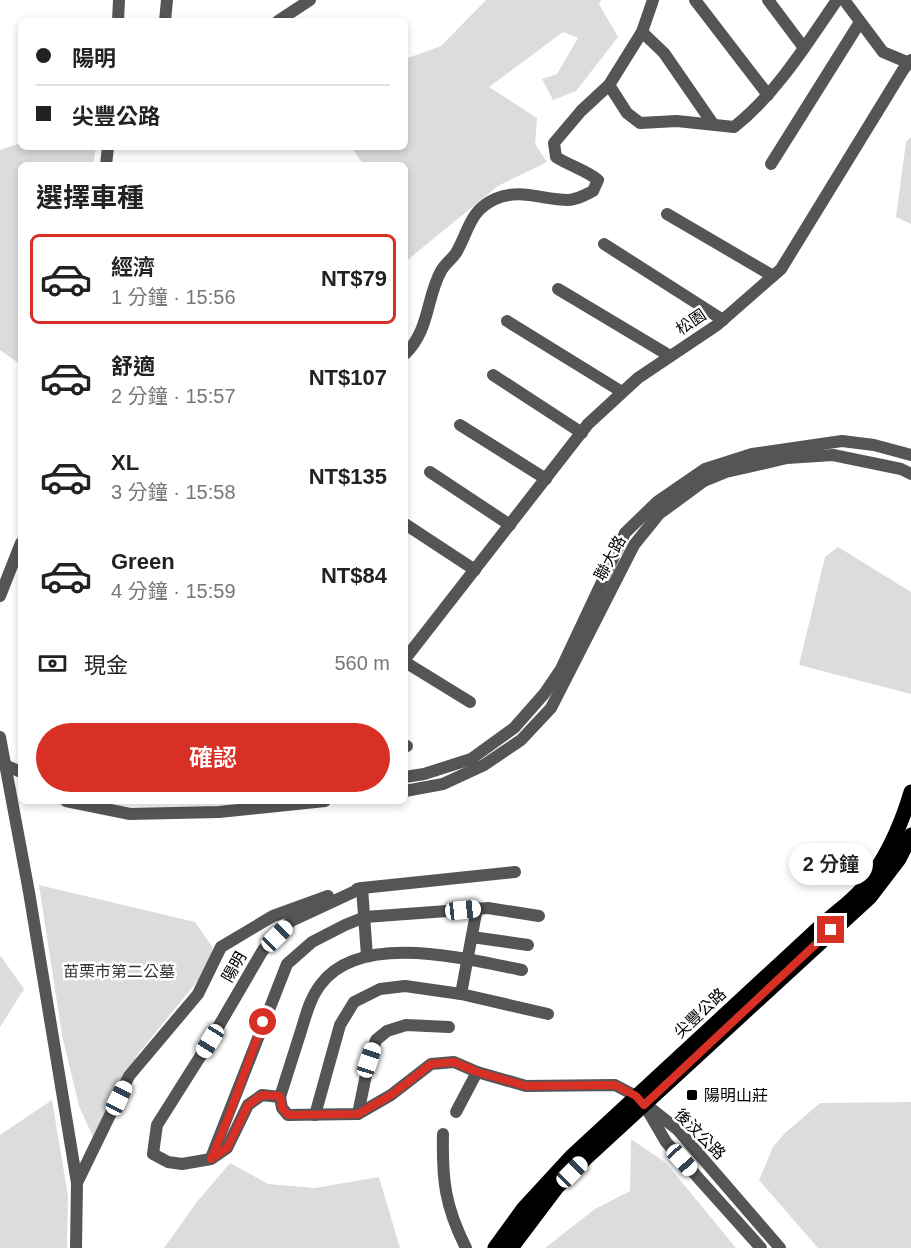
<!DOCTYPE html>
<html lang="zh-TW">
<head>
<meta charset="utf-8">
<style>
  body { margin:0; font-family:Helvetica,"Noto Sans TC",sans-serif; background:#f6f6f6; color:#222; height:100vh; display:flex; flex-direction:column; font-size:22px; white-space:nowrap }
  * { box-sizing:border-box; margin:0 }
  p { font-size:20px; color:#767676 }
  .icon { flex:none; width:33px; height:33px; fill:none; stroke:currentColor; stroke-width:2; stroke-linecap:round; stroke-linejoin:round }
  .map { position:relative; flex:1; overflow:hidden }
  .drawer { position:absolute; left:18px; top:162px; width:390px; height:642px; display:flex; flex-direction:column; background:#fff; border-radius:9px; box-shadow:0 3px 9px #0003 }
  .drawer>* { flex:none }
  .guide { position:absolute; left:18px; top:18px; width:390px; height:132px; border-radius:9px; box-shadow:0 3px 9px #0003; display:grid; align-content:center; height:132px; padding:0 18px; background:#fff }
  .end { position:absolute; width:27px; height:27px; margin:-14px; border:8px solid #d93025; background:#fff; box-shadow:0 0 0 3px #fff }
  .from { border-radius:50% }
  .bubble { position:absolute; height:42px; border-radius:21px; background:#fff; box-shadow:0 3px 9px #0003; font-size:20px; font-weight:600; line-height:42px; text-align:center }
  .car { position:absolute; width:18px; height:36px; margin:-18px -9px; border-radius:8px; box-shadow:0 0 4px 2px #0007; background:linear-gradient(#fff 24%,#345 0 40%,#fff 0 76%,#345 0 86%,#fff 0) }
  .guide b { display:flex; align-items:center; gap:21px; height:57px; font-size:22px }
  .guide b+b { border-top:2px solid #e0e0e0 }
  .guide i { width:15px; height:15px; background:#222 }
  ul { padding:0; list-style:none }
  li { display:flex; align-items:center; gap:18px; height:90px; margin:0 12px 9px; padding:0 6px; border:3px solid transparent; border-radius:9px }
  li div { flex:1 }
  li b { display:block; font-size:22px }
  li em { font-style:normal; font-weight:600 }
  li.active { border-color:#d93025 }
  li>.icon { width:54px; height:54px; stroke-width:1.5 }
  h2 { padding:0 18px; font-size:27px; line-height:72px }
  .pay { display:flex; align-items:center; gap:15px; height:66px; padding:0 18px; font-size:22px }
  .pay p { margin-inline-start:auto }
  .button { display:flex; gap:12px; margin-top:auto; padding:12px 18px }
  .button a { flex:1; height:69px; border-radius:36px; background:#d93025; color:#fff; font-size:24px; font-weight:600; line-height:69px; text-align:center }
  .map>svg:first-child { display:block }
  .green { fill:#dcdcdc }
  .lines { fill:none; stroke-linecap:round; stroke-linejoin:round }
  .minor { stroke:#555; stroke-width:12 }
  .tertiary { stroke:#555; stroke-width:12 }
  .primary { stroke:#000; stroke-width:15 }
  .route { stroke:#d93025; stroke-width:8 }
  .poi-dot { fill:#000; stroke:#fff; stroke-width:2 }
  .labels { text-anchor:middle; dominant-baseline:central; stroke-width:5; stroke-linejoin:round; paint-order:stroke }
  .street-label { font-size:16px; fill:#000; stroke:#fff }
  .park-label { font-size:16px; fill:#333; stroke:#fff }
  .poi-label { font-size:16px; fill:#000; stroke:#fff; text-anchor:start }
</style>
</head>
<body>
<div class="map">
<svg width="911" height="1248" viewBox="0 0 911 1248">
  <rect width="100%" height="100%" fill="#fff"/>
  <g class="green">
    <path d="M486,0h115l-2,4 19,33 -42,54 -23,9 -11,-21 15,-5 21,-36 -15,-6 -74,55 48,31 -2,26 12,18 -49,24 -93,76v-97h-41l-13,-18h54v-88l36,-13z"/>
    <path d="M911,137v87l-15,-7 10,-75z"/>
    <path d="M21,143v4h75l-3,18h-72v200l-21,-15v-200z"/>
    <path d="M838,547l73,45v102l-112,-29 26,-108z"/>
    <path d="M39,885l156,37 18,26 -9,25 -66,81 -45,83 -14,-31 -17,-71z"/>
    <path d="M0,955l24,34 -24,38z"/>
    <path d="M52,1100l16,96 -1,52h-67v-113z"/>
    <path d="M911,1102v146h-93l-59,-68 14,-33 11,-13 36,-31z"/>
    <path d="M631,1139l35,24 70,85h-191l50,-39 35,-18z"/>
    <path d="M230,1163l38,21 47,4 64,-11 21,71h-236l32,-45z"/>
  </g>
  <g class="lines">
    <g class="minor">
      <path d="M695,0l73,95"/>
      <path d="M768,0l36,48"/>
      <path d="M844,0l39,52 26,11"/>
      <path d="M165,21l2,-21"/>
      <path d="M278,21l32,-21"/>
      <path d="M642,32l22,21 49,71"/>
      <path d="M609,85l18,28 13,10 37,-2 57,6c43,-34 72,-82 103,-127"/>
      <path d="M771,164l89,-142"/>
      <path d="M667,214l106,62"/>
      <path d="M604,244l119,76"/>
      <path d="M558,289l112,67"/>
      <path d="M507,321l115,71"/>
      <path d="M405,354c25,-24 21,-56 36,-83 4,-7 11,-12 15,-18 13,-22 13,-42 39,-54 25,-11 48,1 73,1 9,0 17,-5 25,-9l5,-11c-12,-10 -28,-14 -42,-23l-2,-14 27,-32 28,-26 33,-53 11,-32"/>
      <path d="M493,375l89,58"/>
      <path d="M460,425l86,54"/>
      <path d="M430,472l80,53"/>
      <path d="M405,524l70,46"/>
      <path d="M405,659l183,-235 50,-46 79,-53 64,-56 122,-199 8,-10"/>
      <path d="M405,662l65,40"/>
      <path d="M405,745l2,1"/>
      <path d="M357,889l5,-1 5,68"/>
      <path d="M472,937l56,8"/>
      <path d="M522,970c-56,-11 -161,-39 -201,14 -11,14 -15,31 -20,47 -7,22 -14,44 -21,66l2,11 6,7 70,-1 33,-19 40,-31 23,-2 23,10 49,14 89,-1 21,11"/>
      <path d="M461,994l16,-86"/>
      <path d="M280,1097l-18,-2 -14,10 -21,43 -16,11 -29,5 -14,-2 -15,-8 4,-29 53,-84 53,-91 28,-29 71,-33 153,-16"/>
      <path d="M456,1112l21,-40"/>
      <path d="M358,1114l11,-54 7,-20 11,-9 19,-6 43,2"/>
      <path d="M315,1115l25,-90 14,-23 26,-13 25,-3 56,8 87,20"/>
      <path d="M443,1134c-1,47 2,72 23,114"/>
      <path d="M211,1158l76,-194 25,-22 33,-17 20,-8 123,-9 51,8"/>
      <path d="M77,1183l52,-107 69,-82 23,-47 52,-31 55,-20"/>
    </g>
    <g class="tertiary">
      <path d="M118,21l1,-21"/>
      <path d="M106,165l2,-18"/>
      <path d="M0,596l21,-53"/>
      <path d="M0,737l29,155 48,291 -1,65"/>
      <path d="M0,763l21,9"/>
      <path d="M405,777l19,-3 47,-15 43,-31 30,-34 17,-25 64,-136 32,-31 48,-33 47,-15 90,-13 32,4 37,10"/>
      <path d="M405,791l38,-7 41,-19 37,-25 30,-32 83,-163 25,-31 45,-33 22,-9 61,-14 46,-3 68,14 10,5"/>
      <path d="M66,801l64,13 89,-2 106,-11"/>
      <path d="M639,1099l39,31 102,118"/>
      <path d="M648,1111l18,31 95,106"/>
    </g>
    <g class="primary">
      <path d="M495,1248l29,-40 47,-51 252,-233c12,-11 28,-22 39,-35 22,-27 39,-63 49,-97"/>
      <path d="M511,1248l46,-61 29,-29 284,-261 29,-38 12,-24"/>
    </g>
  </g>
  <g class="lines">
    <path class="route" d="M263,1022l-35,96 -17,41 16,-11 21,-43 14,-10 18,1 2,12 6,7 70,-1 33,-19 40,-31 23,-2 23,10 49,14 89,-1 21,11 8,9 187,-175"/>
  </g>
  <rect class="poi-dot" x="686" y="1089" width="12" height="12" rx="3"/>
  <g class="labels">
    <g class="street-label">
      <text transform="translate(691 322) rotate(-34)">松園</text>
      <text transform="translate(610 558) rotate(-62)">聯大路</text>
      <text transform="translate(234 967) rotate(-60)">陽明</text>
      <text transform="translate(700 1013) rotate(-43)">尖豐公路</text>
      <text transform="translate(700 1134) rotate(45)">後汶公路</text>
    </g>
    <g class="park-label">
      <text x="119" y="971">苗栗市第二公墓</text>
    </g>
    <g class="poi-label">
      <text x="704" y="1095">陽明山莊</text>
    </g>
  </g>
</svg>
<i class="end from" style="left:263px;top:1022px"></i>
<i class="end" style="left:831px;top:930px"></i>
<div class="bubble" style="left:789px;top:843px;width:84px">2 分鐘</div>
<i class="car" style="left:463px;top:910px;rotate:84deg"></i>
<i class="car" style="left:277px;top:936px;rotate:45deg"></i>
<i class="car" style="left:210px;top:1041px;rotate:212deg"></i>
<i class="car" style="left:369px;top:1060px;rotate:18deg"></i>
<i class="car" style="left:119px;top:1098px;rotate:26deg"></i>
<i class="car" style="left:682px;top:1160px;rotate:138deg"></i>
<i class="car" style="left:572px;top:1172px;rotate:45deg"></i>
<div class="guide">
<b><i class="from"></i>陽明</b>
<b><i></i>尖豐公路</b>
</div>
<section class="drawer">
<h2>選擇車種</h2>
<ul>
<li class="active"><svg class="icon" aria-label="car" viewBox="0 0 24 24"><path d="M5 17H2v-5l4-1 3-4h7l3 4 3 1v5h-3M9 17h6M6 11h13"/><circle cx="7" cy="17" r="2"/><circle cx="17" cy="17" r="2"/></svg><div><b>經濟</b><p>1 分鐘 · 15:56</p></div><em>NT$79</em></li>
<li><svg class="icon" aria-label="car" viewBox="0 0 24 24"><path d="M5 17H2v-5l4-1 3-4h7l3 4 3 1v5h-3M9 17h6M6 11h13"/><circle cx="7" cy="17" r="2"/><circle cx="17" cy="17" r="2"/></svg><div><b>舒適</b><p>2 分鐘 · 15:57</p></div><em>NT$107</em></li>
<li><svg class="icon" aria-label="car" viewBox="0 0 24 24"><path d="M5 17H2v-5l4-1 3-4h7l3 4 3 1v5h-3M9 17h6M6 11h13"/><circle cx="7" cy="17" r="2"/><circle cx="17" cy="17" r="2"/></svg><div><b>XL</b><p>3 分鐘 · 15:58</p></div><em>NT$135</em></li>
<li><svg class="icon" aria-label="car" viewBox="0 0 24 24"><path d="M5 17H2v-5l4-1 3-4h7l3 4 3 1v5h-3M9 17h6M6 11h13"/><circle cx="7" cy="17" r="2"/><circle cx="17" cy="17" r="2"/></svg><div><b>Green</b><p>4 分鐘 · 15:59</p></div><em>NT$84</em></li>
</ul>
<div class="pay"><svg class="icon" aria-label="cash" viewBox="0 0 24 24"><path d="M3 7h18v10H3z"/><circle cx="12" cy="12" r="2"/></svg>現金<p>560 m</p></div>
<div class="button"><a>確認</a></div>
</section>
</div>
</body>
</html>
